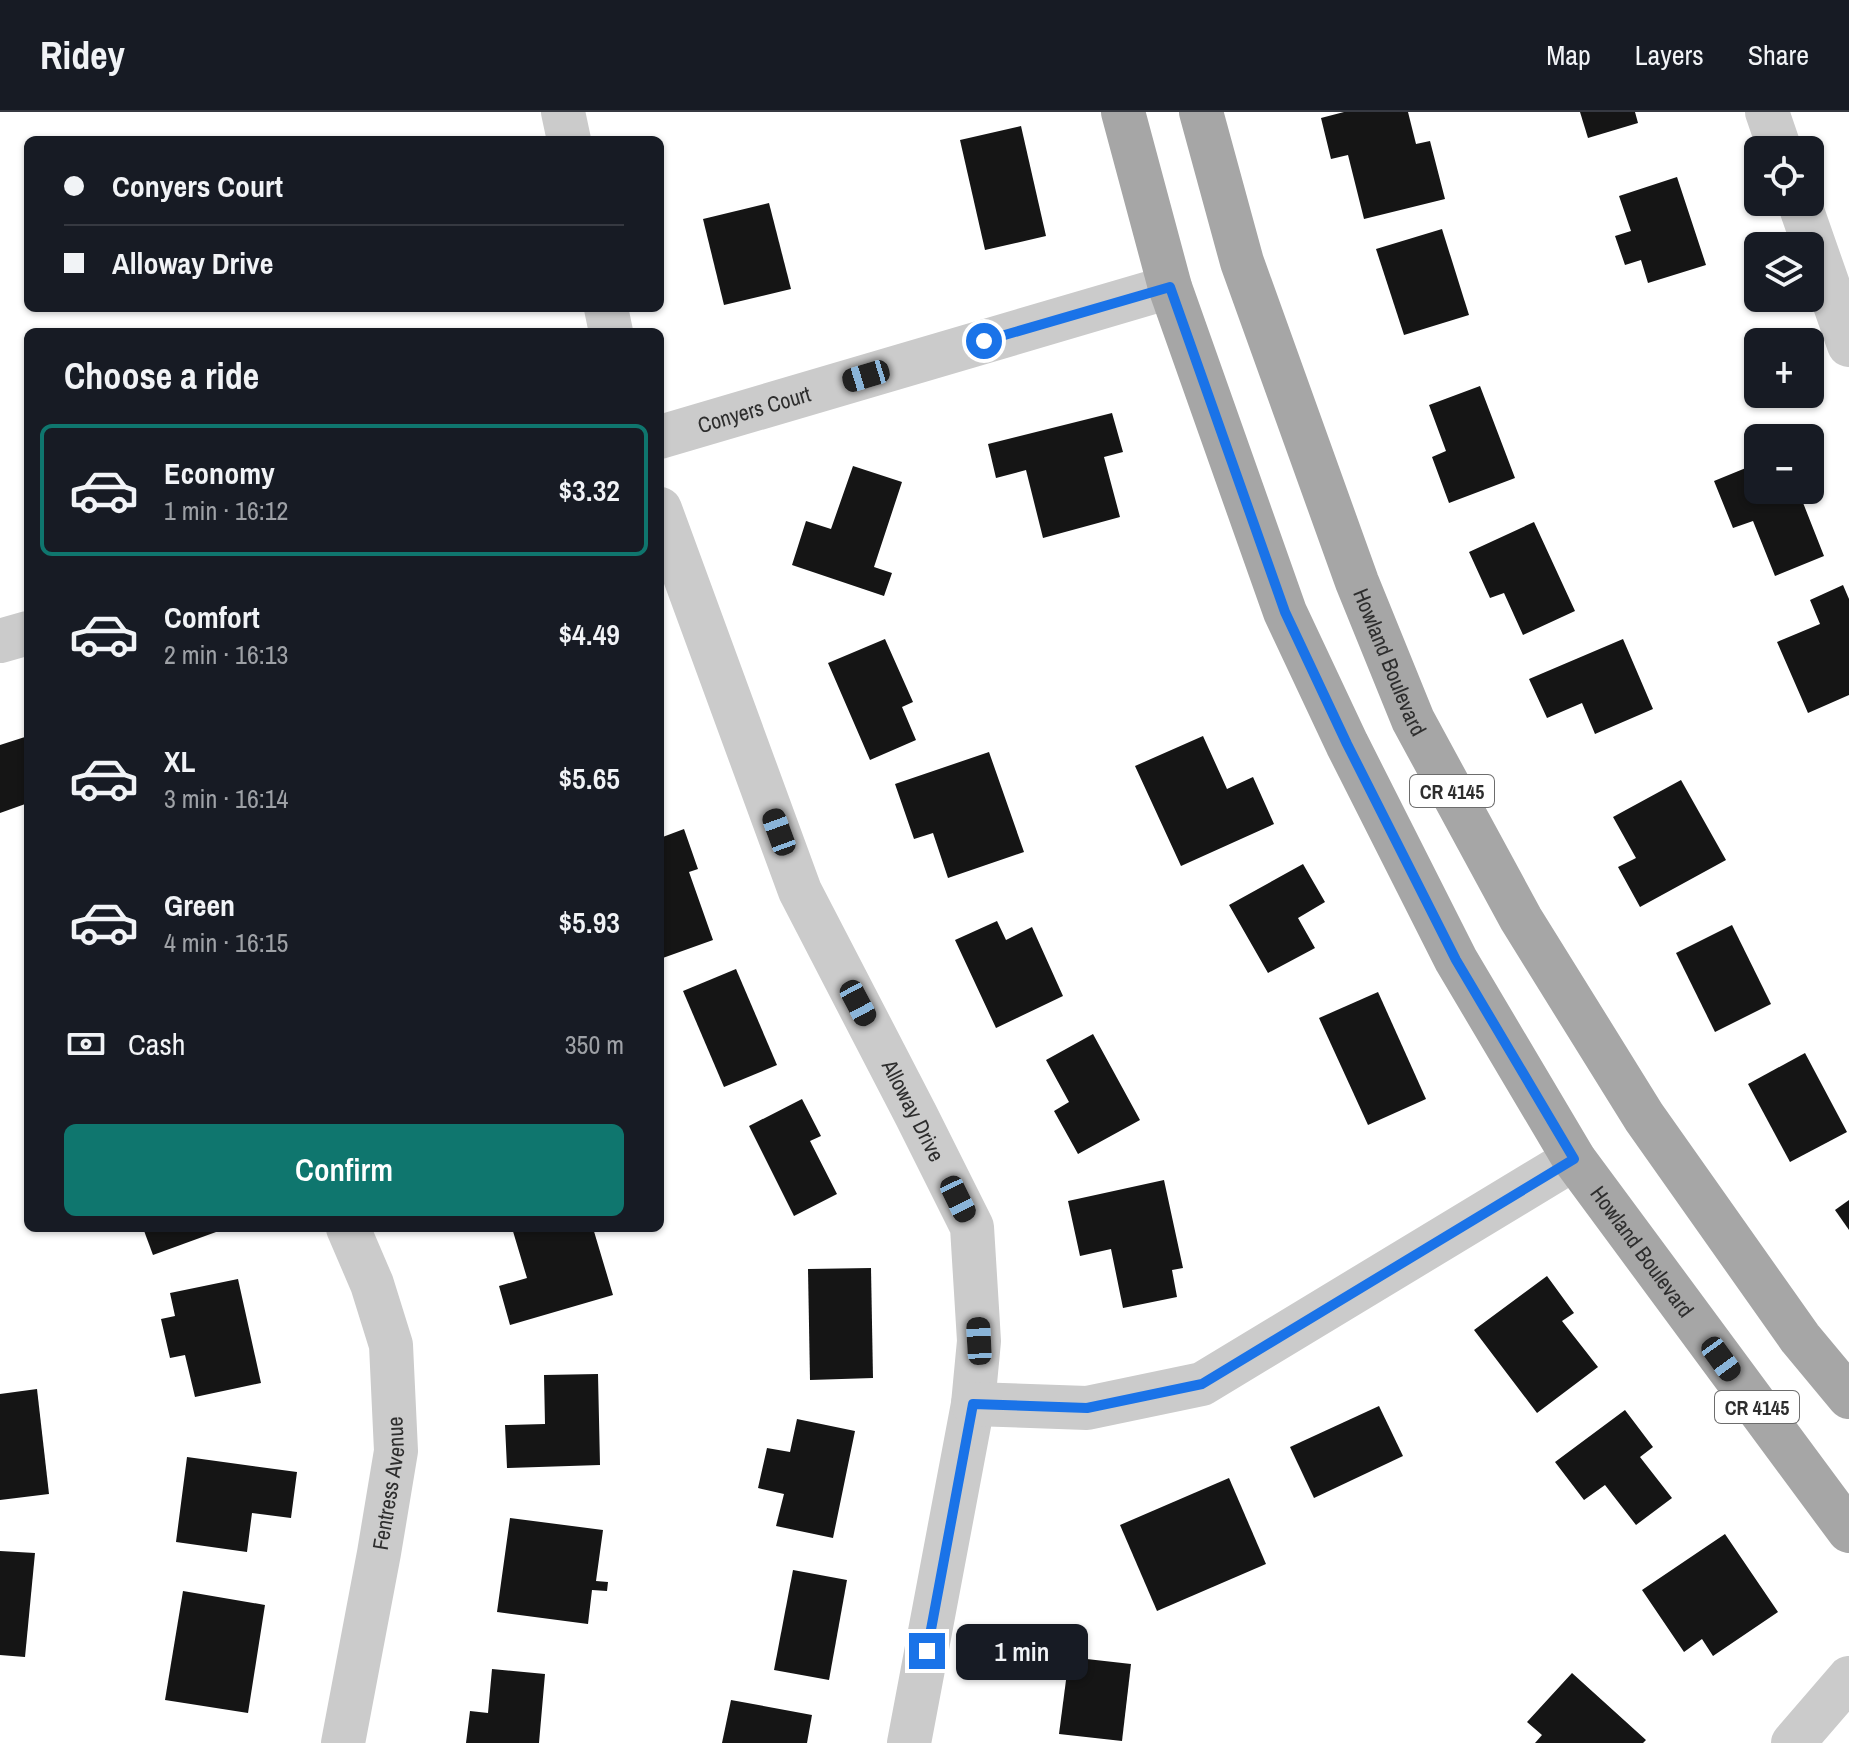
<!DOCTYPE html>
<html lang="en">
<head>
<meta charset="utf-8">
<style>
  body { margin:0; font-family:"Archivo Narrow",sans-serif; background:#242831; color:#f1f3f6; height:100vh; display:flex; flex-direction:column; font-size:30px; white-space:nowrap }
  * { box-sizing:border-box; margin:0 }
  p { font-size:26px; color:#9ea1a6 }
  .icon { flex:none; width:44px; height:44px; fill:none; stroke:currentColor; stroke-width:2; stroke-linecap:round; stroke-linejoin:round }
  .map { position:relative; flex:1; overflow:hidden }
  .sheet { position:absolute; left:24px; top:216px; width:640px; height:904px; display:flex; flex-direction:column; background:#171b24; border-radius:12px; box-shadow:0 2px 6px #0004 }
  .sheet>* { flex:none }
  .banner { position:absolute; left:24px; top:24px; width:640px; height:176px; border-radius:12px; box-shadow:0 2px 6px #0004; display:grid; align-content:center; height:176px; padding:0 40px; background:#171b24 }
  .fabs { position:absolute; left:1744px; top:24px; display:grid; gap:16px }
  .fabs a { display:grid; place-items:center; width:80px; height:80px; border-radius:12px; background:#171b24; box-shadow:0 2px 6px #0004; font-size:40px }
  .end { position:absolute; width:36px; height:36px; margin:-18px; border:10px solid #1a73e8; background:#fff; box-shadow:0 0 0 4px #fff }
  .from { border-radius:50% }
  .bubble { position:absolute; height:56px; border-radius:12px; background:#171b24; box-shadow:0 2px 6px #0004; font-size:26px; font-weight:600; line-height:56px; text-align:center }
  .car { position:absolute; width:24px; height:48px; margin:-24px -12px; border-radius:10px; box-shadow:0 0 6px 2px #0007; background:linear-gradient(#222 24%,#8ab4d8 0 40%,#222 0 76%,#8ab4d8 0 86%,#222 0) }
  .banner b { display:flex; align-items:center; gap:28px; height:76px; font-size:30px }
  .banner b+b { border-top:2px solid #363941 }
  .banner i { width:20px; height:20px; background:#f1f3f6 }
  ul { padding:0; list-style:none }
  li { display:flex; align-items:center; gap:24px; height:132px; margin:0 16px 12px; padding:0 24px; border:4px solid transparent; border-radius:12px }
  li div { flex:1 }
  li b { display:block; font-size:30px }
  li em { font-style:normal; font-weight:600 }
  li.current { border-color:#0f766e }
  li>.icon { width:72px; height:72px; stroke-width:1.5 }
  h2 { padding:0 40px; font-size:36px; line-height:96px }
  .pay { display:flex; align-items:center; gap:20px; height:88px; padding:0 40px; font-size:30px }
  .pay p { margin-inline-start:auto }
  .primary-button { display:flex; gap:16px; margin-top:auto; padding:16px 40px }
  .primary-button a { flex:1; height:92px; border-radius:12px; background:#0f766e; color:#fff; font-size:32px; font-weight:600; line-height:92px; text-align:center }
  header { display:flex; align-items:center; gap:48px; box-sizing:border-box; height:112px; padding:0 40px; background:#171b24; border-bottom:2px solid #363941 }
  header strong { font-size:38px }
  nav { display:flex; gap:44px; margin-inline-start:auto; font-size:28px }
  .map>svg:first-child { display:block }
  .building { fill:#151515 }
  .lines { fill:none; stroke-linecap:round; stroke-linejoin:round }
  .minor { stroke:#cbcbcb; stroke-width:44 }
  .major { stroke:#a6a6a6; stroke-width:44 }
  .route { stroke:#1a73e8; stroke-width:10 }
  .labels { text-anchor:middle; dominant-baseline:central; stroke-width:8; stroke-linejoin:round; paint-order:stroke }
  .shield { fill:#fff; stroke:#6d6d6d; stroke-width:2 }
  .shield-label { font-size:20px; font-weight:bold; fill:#2e2e2e }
  .street-label { font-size:22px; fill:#2e2e2e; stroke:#fff }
</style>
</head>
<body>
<header>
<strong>Ridey</strong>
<nav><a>Map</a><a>Layers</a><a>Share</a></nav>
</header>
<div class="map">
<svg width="1849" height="1631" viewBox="0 0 1849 1631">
  <rect width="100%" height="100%" fill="#fff"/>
  <g class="building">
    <path d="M1344,0h64l8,32 14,-3 15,58 -81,20 -16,-64 -17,4 -10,-41z"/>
    <path d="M1580,0h55l3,11 -50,15z"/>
    <path d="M1021,14l25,110 -61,14 -25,-110z"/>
    <path d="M1677,65l29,88 -58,18 -7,-23 -16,5 -10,-29 16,-5 -12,-35z"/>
    <path d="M769,91l22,86 -67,16 -21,-86z"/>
    <path d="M1442,117l27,86 -65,20 -28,-86z"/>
    <path d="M1480,274l35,92 -66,25 -17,-46 14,-6 -17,-46z"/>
    <path d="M1112,301l11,39 -19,5 16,60 -77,21 -17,-68 -30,8 -8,-34z"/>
    <path d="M1758,351v27h40l26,66 -49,20 -22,-55 -20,7 -19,-47z"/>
    <path d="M853,354l49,16 -28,85 18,6 -8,23 -92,-31 14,-44 25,8z"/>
    <path d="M1534,410l41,89 -52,24 -19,-42 -14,5 -21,-46z"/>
    <path d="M1843,473l6,14v96l-41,18 -31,-71 43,-18 -10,-24z"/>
    <path d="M885,527l28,63 -11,5 14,33 -46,20 -42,-97z"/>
    <path d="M1623,527l30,70 -58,25 -13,-31 -35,15 -18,-39z"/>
    <path d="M28,624v67l-28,10v-68z"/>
    <path d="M1203,624l24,53 26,-12 21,47 -93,42 -46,-100z"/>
    <path d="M989,640l35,100 -76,26 -15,-45 -19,6 -19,-55z"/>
    <path d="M1681,668l45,80 -86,47 -22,-40 18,-9 -23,-41z"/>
    <path d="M684,717l14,40 -9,3 24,68 -53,19v-121z"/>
    <path d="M1303,752l22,38 -27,16 17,30 -47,25 -39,-68z"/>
    <path d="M997,809l9,19 26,-13 31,69 -67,32 -41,-88z"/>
    <path d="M1732,813l39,79 -56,28 -39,-79z"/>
    <path d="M736,857l41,96 -53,22 -41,-96z"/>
    <path d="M1378,880l48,107 -58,26 -49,-107z"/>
    <path d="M1093,922l47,86 -62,34 -24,-43 15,-9 -23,-42z"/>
    <path d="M1805,941l42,79 -57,30 -42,-78z"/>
    <path d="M802,987l19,37 -11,5 27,53 -43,22 -45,-90z"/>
    <path d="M1164,1068l19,88 -11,2 5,27 -54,11 -12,-59 -31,7 -12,-55z"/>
    <path d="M1849,1088v30l-14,-20z"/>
    <path d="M143,1116h84l-74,27z"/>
    <path d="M512,1116h81l20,67 -103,30 -11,-39 28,-8z"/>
    <path d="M871,1156l2,110 -63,2 -2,-111z"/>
    <path d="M1547,1164l27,37 -12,8 36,46 -61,46 -63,-83z"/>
    <path d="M238,1167l23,104 -66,14 -10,-42 -15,3 -9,-39 14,-3 -5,-23z"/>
    <path d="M598,1262l2,91 -93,3 -2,-43 40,-1 -1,-49z"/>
    <path d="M37,1277l12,105 -49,6v-106z"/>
    <path d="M1379,1294l24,50 -89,42 -24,-51z"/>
    <path d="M1625,1298l28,37 -13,10 32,41 -36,27 -31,-40 -21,15 -29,-38z"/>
    <path d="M797,1307l58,12 -22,107 -57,-12 8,-32 -26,-6 9,-40 23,4z"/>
    <path d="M187,1345l110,15 -6,46 -39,-5 -5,39 -71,-10z"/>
    <path d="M1229,1366l37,86 -109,47 -37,-86z"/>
    <path d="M510,1406l93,12 -7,51 12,1 -1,9 -15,-1 -4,34 -91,-12z"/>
    <path d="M1725,1422l53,78 -65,44 -11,-17 -18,13 -42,-62z"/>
    <path d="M0,1439l35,2 -10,104 -25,-2z"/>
    <path d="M793,1458l54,10 -18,100 -55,-10z"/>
    <path d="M183,1479l82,14 -17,108 -83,-13z"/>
    <path d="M1069,1545l62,7 -9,77 -63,-7z"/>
    <path d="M492,1557l53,5 -6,69h-73l4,-32 18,2z"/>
    <path d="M1572,1561l74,67 -3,3h-108l7,-8 -15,-13z"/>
    <path d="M731,1588l81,15 -5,28h-85z"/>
  </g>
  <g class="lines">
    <g class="minor">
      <path d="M563,0l6,28"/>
      <path d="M1767,0l13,38"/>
      <path d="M1799,90l50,143"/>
      <path d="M606,196l5,24"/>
      <path id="s1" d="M660,325l510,-150"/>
      <path id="s2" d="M660,397l140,382 116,224 56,112 7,114 -6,63 -64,339"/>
      <path d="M0,529l28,-8"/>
      <path d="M973,1292l114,4 115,-24 372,-225"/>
      <path id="s3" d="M343,1631l36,-190 17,-102 -5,-106 -19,-61 -24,-56"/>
      <path d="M1793,1631l56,-65"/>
    </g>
    <g class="major">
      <path id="s4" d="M1123,0l47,175 115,325 62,132 109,216 118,199 275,372"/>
      <path id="s5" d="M1201,0l41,150 115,320 56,138 108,199 123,198 156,221 49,59"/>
    </g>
  </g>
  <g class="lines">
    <path class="route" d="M927,1539l46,-247 114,4 115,-24 372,-225 -118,-199 -109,-216 -62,-132 -115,-325 -186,54"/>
  </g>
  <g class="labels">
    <g class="shield">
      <rect x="1410" y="663" width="84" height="32" rx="6"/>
      <rect x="1715" y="1279" width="84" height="32" rx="6"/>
    </g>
    <g class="shield-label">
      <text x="1452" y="679">CR 4145</text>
      <text x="1757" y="1295">CR 4145</text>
    </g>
    <g class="street-label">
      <text stroke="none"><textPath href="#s1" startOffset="98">Conyers Court</textPath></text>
      <text stroke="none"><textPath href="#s5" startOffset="582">Howland Boulevard</textPath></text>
      <text stroke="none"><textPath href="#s2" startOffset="654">Alloway Drive</textPath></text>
      <text stroke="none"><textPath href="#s4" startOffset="1260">Howland Boulevard</textPath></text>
      <text stroke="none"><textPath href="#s3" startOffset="264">Fentress Avenue</textPath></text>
    </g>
  </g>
</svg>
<div class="fabs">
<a><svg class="icon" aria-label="locate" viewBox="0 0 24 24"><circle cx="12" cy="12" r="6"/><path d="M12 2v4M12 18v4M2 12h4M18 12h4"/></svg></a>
<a><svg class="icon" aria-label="layers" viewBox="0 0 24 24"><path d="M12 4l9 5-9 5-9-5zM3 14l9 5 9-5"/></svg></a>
<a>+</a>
<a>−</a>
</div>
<i class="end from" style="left:984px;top:229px"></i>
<i class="end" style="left:927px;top:1539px"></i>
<div class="bubble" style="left:956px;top:1512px;width:132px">1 min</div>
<i class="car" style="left:866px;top:264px;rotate:253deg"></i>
<i class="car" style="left:779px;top:720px;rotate:340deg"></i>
<i class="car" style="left:858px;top:891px;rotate:152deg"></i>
<i class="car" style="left:958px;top:1087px;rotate:154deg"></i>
<i class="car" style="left:979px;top:1229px;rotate:357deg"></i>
<i class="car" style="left:1721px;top:1247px;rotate:144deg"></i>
<div class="banner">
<b><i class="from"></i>Conyers Court</b>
<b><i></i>Alloway Drive</b>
</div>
<section class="sheet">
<h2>Choose a ride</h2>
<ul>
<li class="current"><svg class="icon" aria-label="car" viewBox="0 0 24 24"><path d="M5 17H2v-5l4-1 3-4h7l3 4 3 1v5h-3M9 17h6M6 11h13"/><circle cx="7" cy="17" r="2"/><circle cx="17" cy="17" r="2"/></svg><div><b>Economy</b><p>1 min · 16:12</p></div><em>$3.32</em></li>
<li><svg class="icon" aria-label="car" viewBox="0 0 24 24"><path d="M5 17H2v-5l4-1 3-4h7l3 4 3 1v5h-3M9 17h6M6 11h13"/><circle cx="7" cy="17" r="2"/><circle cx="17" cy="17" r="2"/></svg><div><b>Comfort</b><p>2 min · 16:13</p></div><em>$4.49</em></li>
<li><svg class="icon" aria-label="car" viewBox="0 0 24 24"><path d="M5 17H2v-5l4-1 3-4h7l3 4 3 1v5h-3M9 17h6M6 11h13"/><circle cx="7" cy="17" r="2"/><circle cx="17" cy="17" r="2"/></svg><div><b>XL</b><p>3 min · 16:14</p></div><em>$5.65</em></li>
<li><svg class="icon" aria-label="car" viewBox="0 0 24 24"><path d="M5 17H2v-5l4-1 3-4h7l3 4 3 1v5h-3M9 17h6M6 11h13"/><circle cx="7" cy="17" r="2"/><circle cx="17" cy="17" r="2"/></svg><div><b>Green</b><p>4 min · 16:15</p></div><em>$5.93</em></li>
</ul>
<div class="pay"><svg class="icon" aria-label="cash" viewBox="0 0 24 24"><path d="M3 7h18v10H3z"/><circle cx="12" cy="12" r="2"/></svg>Cash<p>350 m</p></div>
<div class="primary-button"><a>Confirm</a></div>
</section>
</div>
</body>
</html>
